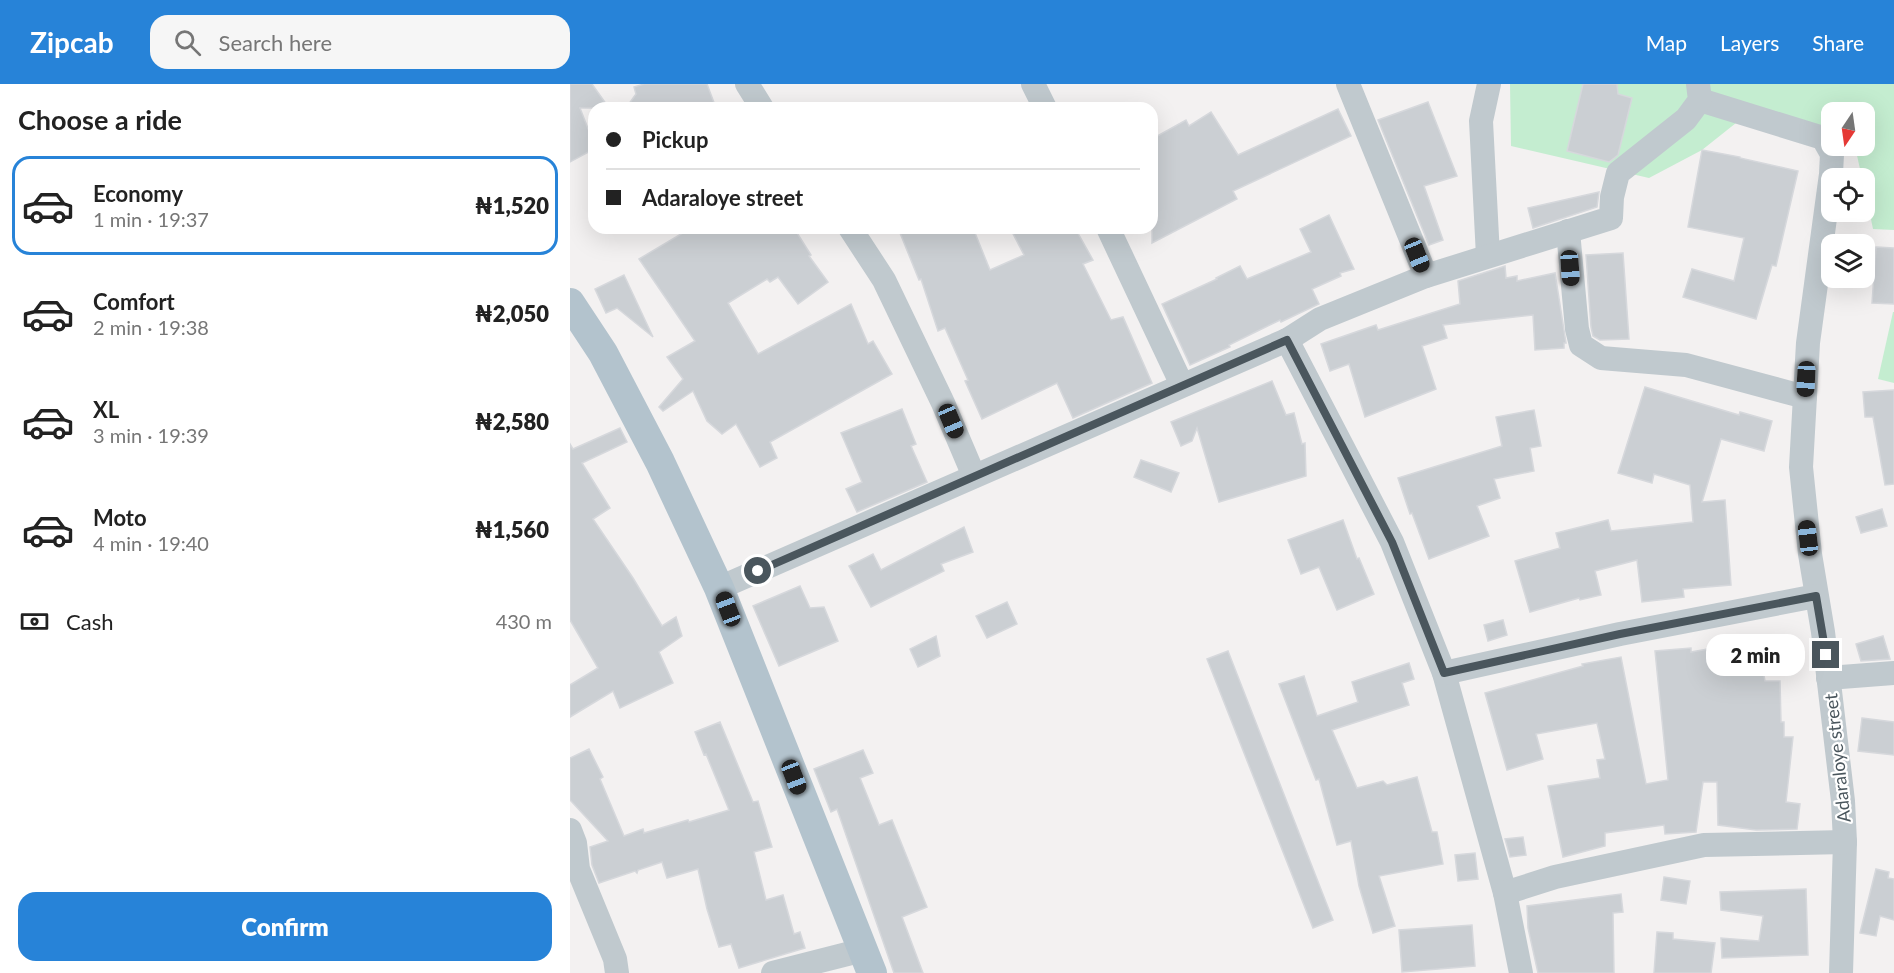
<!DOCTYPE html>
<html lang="en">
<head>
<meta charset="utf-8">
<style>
  body { margin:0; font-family:Lato,sans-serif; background:#f6f6f6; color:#222; height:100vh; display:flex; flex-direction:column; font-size:22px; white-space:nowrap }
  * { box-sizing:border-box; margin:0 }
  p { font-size:20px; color:#767676 }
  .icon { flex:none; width:33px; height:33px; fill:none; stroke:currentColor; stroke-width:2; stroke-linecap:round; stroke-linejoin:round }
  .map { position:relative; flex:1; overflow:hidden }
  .sheet { display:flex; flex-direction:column; background:#fff; width:570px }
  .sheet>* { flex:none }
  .guide { position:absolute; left:18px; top:18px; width:570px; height:132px; border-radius:18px; box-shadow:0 6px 24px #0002; display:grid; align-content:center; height:132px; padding:0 18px; background:#fff }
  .needle { width:39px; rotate:193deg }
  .tools { position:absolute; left:1251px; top:18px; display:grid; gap:12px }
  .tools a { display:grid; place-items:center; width:54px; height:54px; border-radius:12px; background:#fff; box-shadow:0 6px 24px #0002; font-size:30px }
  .end { position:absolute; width:27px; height:27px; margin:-14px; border:8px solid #4a565d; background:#fff; box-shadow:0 0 0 3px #fff }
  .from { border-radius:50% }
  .bubble { position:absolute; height:42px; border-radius:18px; background:#fff; box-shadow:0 6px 24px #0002; font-size:20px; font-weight:800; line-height:42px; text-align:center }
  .car { position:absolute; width:18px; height:36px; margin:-18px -9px; border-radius:8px; box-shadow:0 0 4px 2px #0007; background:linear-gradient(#222 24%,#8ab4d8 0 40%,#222 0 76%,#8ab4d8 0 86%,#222 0) }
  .guide b { display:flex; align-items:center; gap:21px; height:57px; font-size:22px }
  .guide b+b { border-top:2px solid #e0e0e0 }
  .guide i { width:15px; height:15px; background:#222 }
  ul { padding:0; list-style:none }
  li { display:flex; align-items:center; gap:18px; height:99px; margin:0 12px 9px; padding:0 6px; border:3px solid transparent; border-radius:18px }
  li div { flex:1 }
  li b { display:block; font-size:22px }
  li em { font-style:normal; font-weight:800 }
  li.on { border-color:#2783d8 }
  li>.icon { width:54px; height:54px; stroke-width:1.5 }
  h2 { padding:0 18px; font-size:27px; line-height:72px }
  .pay { display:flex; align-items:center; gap:15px; height:66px; padding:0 18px; font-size:22px }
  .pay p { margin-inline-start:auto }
  .action { display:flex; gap:12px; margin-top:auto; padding:12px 18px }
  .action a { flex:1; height:69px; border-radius:18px; background:#2783d8; color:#fff; font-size:24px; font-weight:800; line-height:69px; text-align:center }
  header { display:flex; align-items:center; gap:36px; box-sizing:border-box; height:84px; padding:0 30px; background:#2783d8; color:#fff }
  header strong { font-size:28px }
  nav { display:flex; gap:33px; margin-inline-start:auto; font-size:21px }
  .search { width:420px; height:54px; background:#f6f6f6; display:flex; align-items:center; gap:15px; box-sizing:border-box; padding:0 21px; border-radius:18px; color:#767676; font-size:22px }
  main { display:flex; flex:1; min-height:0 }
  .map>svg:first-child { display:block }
  .green { fill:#c4edd0 }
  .building { fill:#cbcfd3; stroke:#d6d8dc; stroke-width:1.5 }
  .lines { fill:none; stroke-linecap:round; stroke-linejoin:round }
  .minor { stroke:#c0c9ce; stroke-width:24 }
  .major { stroke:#b3c3cd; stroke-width:30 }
  .route { stroke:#4a565d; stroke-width:8 }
  .labels { text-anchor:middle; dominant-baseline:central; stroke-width:4.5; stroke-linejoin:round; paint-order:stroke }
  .street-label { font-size:18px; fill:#4a565d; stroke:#fff }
</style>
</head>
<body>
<header>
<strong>Zipcab</strong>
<div class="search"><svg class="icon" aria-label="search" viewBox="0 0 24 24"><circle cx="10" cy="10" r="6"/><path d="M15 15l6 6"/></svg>Search here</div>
<nav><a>Map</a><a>Layers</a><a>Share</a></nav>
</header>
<main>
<section class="sheet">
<h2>Choose a ride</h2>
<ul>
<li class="on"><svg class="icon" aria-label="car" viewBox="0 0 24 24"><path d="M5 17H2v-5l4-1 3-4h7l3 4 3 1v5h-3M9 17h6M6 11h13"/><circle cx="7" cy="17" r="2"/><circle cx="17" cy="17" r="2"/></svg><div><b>Economy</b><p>1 min · 19:37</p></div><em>₦1,520</em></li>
<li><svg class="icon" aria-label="car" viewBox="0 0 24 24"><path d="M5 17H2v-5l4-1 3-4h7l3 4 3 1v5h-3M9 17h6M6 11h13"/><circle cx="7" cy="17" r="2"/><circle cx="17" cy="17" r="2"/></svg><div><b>Comfort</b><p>2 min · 19:38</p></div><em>₦2,050</em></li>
<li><svg class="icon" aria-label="car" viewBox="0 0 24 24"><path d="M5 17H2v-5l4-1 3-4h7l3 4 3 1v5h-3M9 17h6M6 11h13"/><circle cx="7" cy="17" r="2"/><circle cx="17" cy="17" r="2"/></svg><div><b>XL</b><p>3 min · 19:39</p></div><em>₦2,580</em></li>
<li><svg class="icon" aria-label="car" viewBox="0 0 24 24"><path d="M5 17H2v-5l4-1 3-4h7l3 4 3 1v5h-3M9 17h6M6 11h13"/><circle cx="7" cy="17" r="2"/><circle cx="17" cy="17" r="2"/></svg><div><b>Moto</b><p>4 min · 19:40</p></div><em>₦1,560</em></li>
</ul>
<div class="pay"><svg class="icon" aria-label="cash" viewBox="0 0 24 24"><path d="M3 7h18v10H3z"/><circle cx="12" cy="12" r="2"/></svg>Cash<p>430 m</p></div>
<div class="action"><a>Confirm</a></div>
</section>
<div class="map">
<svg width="1324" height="889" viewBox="0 0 1324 889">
  <rect width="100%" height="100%" fill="#f3f1f1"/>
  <g class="green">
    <path d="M940,0h384v146l-21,-1 -8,-39 -1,-12h-2l-6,-27 -24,-5h32v-34h-32l-1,33 -95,-22 -34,27 -53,28 -138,-32z"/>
    <path d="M1323,228h1v71l-16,-4z"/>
  </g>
  <g class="building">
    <path d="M0,0h22l17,24h-29l14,36v5l-24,13z"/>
    <path d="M74,0h63l9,24h-90l10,-14 -2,-7z"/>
    <path d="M1013,0h34l1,10 14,4 -14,57 -9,7 -42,-11z"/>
    <path d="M858,18l29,74 -33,10 19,54 -14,5 -51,-125z"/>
    <path d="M768,25l13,27 -118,55 4,8 -85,44v-104l34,-19 3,6 22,-14 27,43z"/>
    <path d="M1132,66l38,7v1l58,13 -22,95 -4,-1 -16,54 -73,-22 9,-28 42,12 10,-43 -56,-11z"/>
    <path d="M1029,108l-2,15 -64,21 -5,-20z"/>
    <path d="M759,131l25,54 -14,4 1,3 -29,13 7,15 -38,18 -1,-2 -51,25 1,2 -40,18 -28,-61 55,-25 -1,-1 24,-12 7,13 64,-27 -11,-23z"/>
    <path d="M121,144h103l17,27 -2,1 19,26 -30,22 -20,-27 -8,5 -3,-3 -39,24 30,51 93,-50 17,40 5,-3 19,33 -122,68 7,16 -17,9 -24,-43 -14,10 -15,-13 -14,-30 -30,20 -4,-4 24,-28 -16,-22 28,-16 -56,-82z"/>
    <path d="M328,144h75l17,42 34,-15 -14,-27h65l18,32 -10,4 28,56 12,-3 29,66 -79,35 -16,-35 -75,36 -17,-38 3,-1 -23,-52 -7,3 -17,-52 -2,1z"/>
    <path d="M1306,163l18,1v56l-22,-1z"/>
    <path d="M1053,169l6,86 -29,1 -7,-4 -2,-9 -5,-72z"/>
    <path d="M935,182l1,12 11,-2v5l38,-8 11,70h-2v5l-29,2 -2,-35 -90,10 4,13 -25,8 14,43 -71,28 -16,-53 -19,7 -9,-27 55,-19 2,5 82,-26 -2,-23z"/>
    <path d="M54,191l29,62 -36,-29 -11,5 -11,-24z"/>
    <path d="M702,297l14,34 8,-2 8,31 3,-1 1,33 -87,26 -22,-74 -5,13 -11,5 -10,-24z"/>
    <path d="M1075,303l94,28 1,-3 32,9 -8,30 -43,-12 -19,63 23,-2 6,85 -48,4 1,8 -42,5 -5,-42 -42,11 6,24 -21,5 -1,-2 -49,14 -15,-51 45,-13 -4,-15 52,-13 3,11 82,-9 -3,-37 -36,-11 -2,9 -34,-10z"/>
    <path d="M1324,306v94l-9,1 -12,-68h-8l-2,-25z"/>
    <path d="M332,325l14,35 -5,2 16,36 -70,30 -11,-23 16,-7 -21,-49z"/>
    <path d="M964,326l7,36 -11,2 4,23 -40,8 6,19 -23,8 12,30 -60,23 -17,-46 -2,1 -12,-36 104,-32 -6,-29z"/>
    <path d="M50,344l7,14 -45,21 28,45 -17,11 40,59 29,48 14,-9 6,19 -23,16 14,31 -53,25 -7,-17 -43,26v-32l28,-17 -28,-48v-176l3,5z"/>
    <path d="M571,376l38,13 -8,19 -37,-15z"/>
    <path d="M1312,425l5,17 -26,7 -5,-16z"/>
    <path d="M773,436l14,39 2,-1 15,36 -37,16 -18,-43 -18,7 -13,-34z"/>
    <path d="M394,443l9,25 -32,12 3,7 -73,36 -22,-41 24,-12 8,16z"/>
    <path d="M230,502l10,22 14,-1 14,34 -59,25 -26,-60z"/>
    <path d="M437,518l10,22 -30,14 -11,-22z"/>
    <path d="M933,536l4,15 -19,6 -4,-16z"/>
    <path d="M366,552l4,20 -22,11 -8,-18z"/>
    <path d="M1313,552l7,23 -29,2 -5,-17z"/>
    <path d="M1187,556l8,41h15l1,41h3v15h9l-7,65 14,2 -3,25 -41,1 -38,-5 -1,-43h-14l-7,50 -31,2 -1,-9 -59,8v13l-42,11 -15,-71 52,-8 -3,-18 8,-1 -8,-36 -61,11 7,25 -36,11 -22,-77 98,-27 -1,-2 39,-7 25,127 22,-4 -13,-129 36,-3v4z"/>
    <path d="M658,567l105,269 -20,8 -106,-269z"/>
    <path d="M839,579l5,16 -12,4 7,22 -77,25 25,58 26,-7 4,4 30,-8 15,55h5l6,32 -64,12 16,50 -22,7 -14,-47 -8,-45 -14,4 -18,-66 -3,1 -37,-96 25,-8 13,40 41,-14 -6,-20z"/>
    <path d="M1292,634l32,4v33l-36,-4z"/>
    <path d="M150,638l33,80 5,-1 14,46 -18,5 12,48 17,-5 11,39 6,-2 5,16 -66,20 -8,-24 -12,3 -12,-38 -9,-40 -31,9 -5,-16 -24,8 -1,3 -2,-2 -36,12 -7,-18 -2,-18 18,-6 -38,-41v-42l19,-9 14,28 -3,2 24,57 19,-7 1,4 44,-13 1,2 40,-12 -23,-56 -2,1 -9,-23z"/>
    <path d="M293,666l10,23 -13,5 19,47 13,-5 35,87 -25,10 21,56h-29l-57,-164 -6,3 -17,-43z"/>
    <path d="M953,753l3,18 -16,2 -5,-18z"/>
    <path d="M905,769l3,26 -20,2 -3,-26z"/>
    <path d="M1306,785l13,3 -1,6 6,1v41l-14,-4 -4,20 -16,-3z"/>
    <path d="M1094,793l26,4 -4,23 -25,-4z"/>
    <path d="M1236,805l2,66 -86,3 -1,-20 38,3 4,-25 -42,-6 -1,-18z"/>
    <path d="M1051,810l2,18 -10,1 1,60h-76l-10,-45 -1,-22z"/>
    <path d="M902,841l3,41 -73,6 -3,-42z"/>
    <path d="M1087,848l16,1v6l42,4 -4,30h-57z"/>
  </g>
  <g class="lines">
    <g class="minor">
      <path d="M177,0l15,24"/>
      <path d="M463,0l12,24"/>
      <path d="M778,0l78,192"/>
      <path d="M1130,16l123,38 9,16 -1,20 -23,169 -7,124 9,87 13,78 20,169 2,41 -4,131"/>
      <path d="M280,144l34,52 59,123 31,73"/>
      <path d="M538,144l74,157"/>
      <path d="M998,147l9,98 4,16 20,13 85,7 119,32"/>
      <path d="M918,172l-7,-135 8,-37"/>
      <path d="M717,256l105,202 52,131 61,220 16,80"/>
      <path d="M149,504l568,-248 33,-21 106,-43 185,-58 1,-21 6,-24 68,-54 14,-19 -2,-16"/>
      <path d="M874,589l176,-39 196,-38"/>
      <path d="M1258,594l66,-5"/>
      <path d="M0,746l5,13 3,26 37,90 2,14"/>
      <path d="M935,809l50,-16 149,-32 141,-3"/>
      <path d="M203,889l90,-23"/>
    </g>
    <path class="major" d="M0,219l33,50 57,109 59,126 153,385"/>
  </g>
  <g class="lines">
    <path class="route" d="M188,487l529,-231 105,202 52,131 176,-39 196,-38 10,59"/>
  </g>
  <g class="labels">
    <g class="street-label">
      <text transform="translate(1267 674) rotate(-96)">Adaraloye street</text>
    </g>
  </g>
</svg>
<div class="tools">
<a><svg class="needle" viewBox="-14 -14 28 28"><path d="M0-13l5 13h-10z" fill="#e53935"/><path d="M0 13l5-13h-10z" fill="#767676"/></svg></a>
<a><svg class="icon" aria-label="locate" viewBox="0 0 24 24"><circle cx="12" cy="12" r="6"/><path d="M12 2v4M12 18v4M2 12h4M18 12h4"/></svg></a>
<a><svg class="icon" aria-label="layers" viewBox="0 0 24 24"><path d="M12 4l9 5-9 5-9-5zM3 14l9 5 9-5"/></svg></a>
</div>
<i class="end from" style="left:188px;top:487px"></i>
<i class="end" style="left:1256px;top:571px"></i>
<div class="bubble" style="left:1136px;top:550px;width:99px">2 min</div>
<i class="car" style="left:847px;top:171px;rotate:158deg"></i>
<i class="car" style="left:1000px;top:184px;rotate:176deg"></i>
<i class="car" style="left:1236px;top:295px;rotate:183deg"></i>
<i class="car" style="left:381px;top:337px;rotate:157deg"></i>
<i class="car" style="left:1238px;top:454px;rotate:353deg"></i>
<i class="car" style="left:158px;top:525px;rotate:339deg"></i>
<i class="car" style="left:224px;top:693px;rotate:159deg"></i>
<div class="guide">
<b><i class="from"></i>Pickup</b>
<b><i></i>Adaraloye street</b>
</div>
</div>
</main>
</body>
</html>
